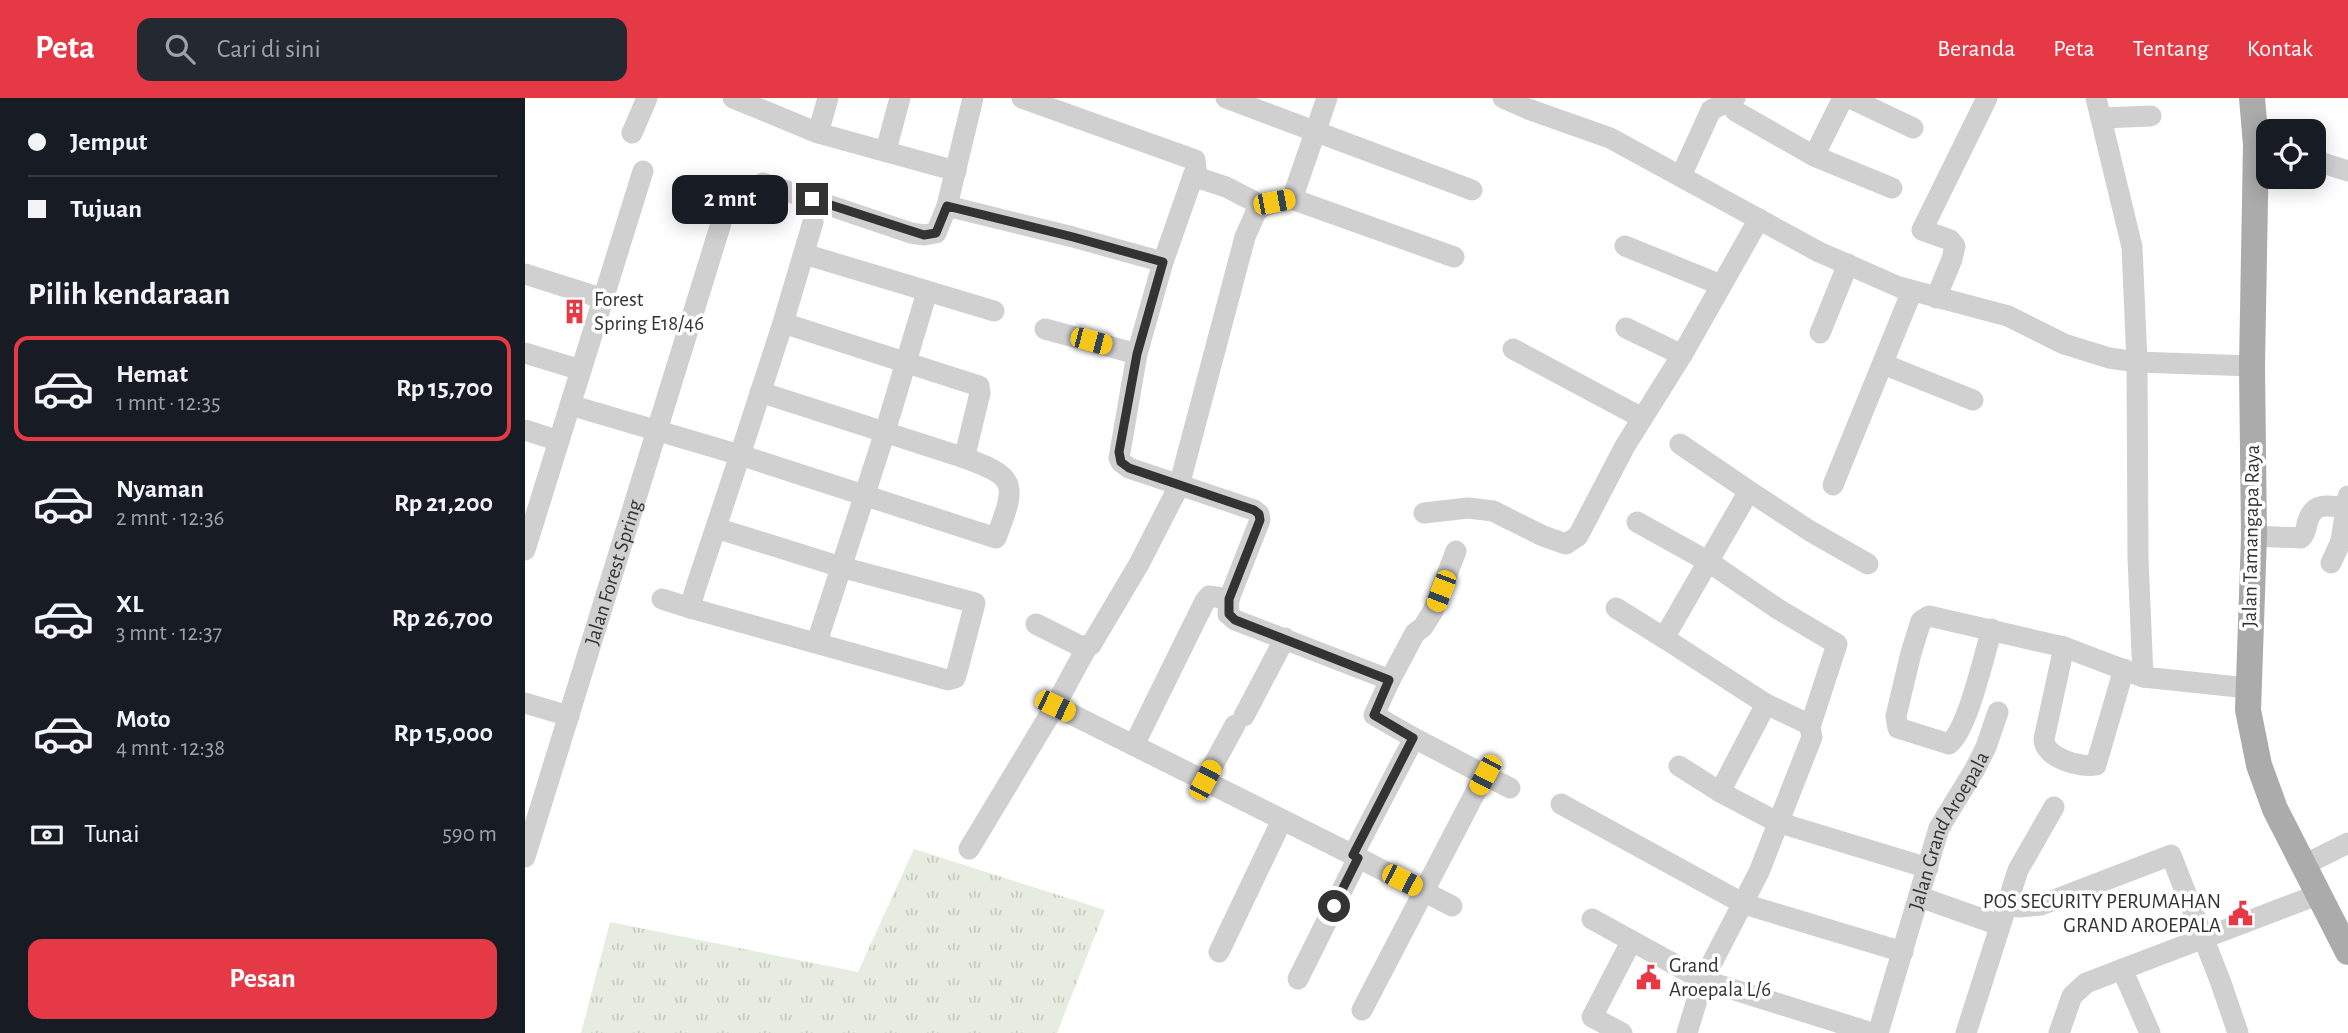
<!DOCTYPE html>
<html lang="id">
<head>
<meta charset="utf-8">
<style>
  body { margin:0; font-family:"Alegreya Sans",sans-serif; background:#242831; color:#f1f3f6; height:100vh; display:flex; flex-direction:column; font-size:26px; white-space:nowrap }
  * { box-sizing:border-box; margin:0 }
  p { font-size:23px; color:#9ea1a6 }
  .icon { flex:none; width:38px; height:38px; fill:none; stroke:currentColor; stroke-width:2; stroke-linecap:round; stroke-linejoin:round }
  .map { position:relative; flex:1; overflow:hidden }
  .panel { display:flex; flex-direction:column; background:#171b24; width:525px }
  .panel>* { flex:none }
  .guide { display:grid; align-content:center; height:154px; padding:0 28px; background:#171b24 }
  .controls { position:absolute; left:1731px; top:21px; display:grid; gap:14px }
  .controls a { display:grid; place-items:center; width:70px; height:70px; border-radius:14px; background:#171b24; box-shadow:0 4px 18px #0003; font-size:35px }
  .end { position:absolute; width:32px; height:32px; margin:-16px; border:9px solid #333; background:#fff; box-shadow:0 0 0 4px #fff }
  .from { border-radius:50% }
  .bubble { position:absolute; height:49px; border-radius:14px; background:#171b24; box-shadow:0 4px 18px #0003; font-size:23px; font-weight:700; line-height:49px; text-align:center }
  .car { position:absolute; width:21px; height:42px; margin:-21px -10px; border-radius:9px; box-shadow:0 0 5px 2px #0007; background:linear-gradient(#f5c518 24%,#345 0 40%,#f5c518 0 76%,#345 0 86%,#f5c518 0) }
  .guide b { display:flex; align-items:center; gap:24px; height:66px; font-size:26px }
  .guide b+b { border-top:2px solid #363941 }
  .guide i { width:18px; height:18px; background:#f1f3f6 }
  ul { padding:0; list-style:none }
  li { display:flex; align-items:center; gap:21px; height:105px; margin:0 14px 10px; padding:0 14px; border:4px solid transparent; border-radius:14px }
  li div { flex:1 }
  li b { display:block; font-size:26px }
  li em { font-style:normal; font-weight:700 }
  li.current { border-color:#e63946 }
  li>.icon { width:63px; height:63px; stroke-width:1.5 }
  h2 { padding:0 28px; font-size:32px; line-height:84px }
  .pay { display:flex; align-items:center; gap:18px; height:77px; padding:0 28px; font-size:26px }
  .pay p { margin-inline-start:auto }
  .primary-button { display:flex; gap:14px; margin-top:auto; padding:14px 28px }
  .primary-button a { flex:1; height:80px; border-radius:14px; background:#e63946; color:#fff; font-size:28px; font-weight:700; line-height:80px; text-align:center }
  header { display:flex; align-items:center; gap:42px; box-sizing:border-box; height:98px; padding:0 35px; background:#e63946; color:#fff }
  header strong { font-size:33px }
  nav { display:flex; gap:38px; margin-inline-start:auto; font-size:24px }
  .search { width:490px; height:63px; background:#242831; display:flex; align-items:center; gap:18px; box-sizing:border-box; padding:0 24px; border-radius:14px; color:#9ea1a6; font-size:26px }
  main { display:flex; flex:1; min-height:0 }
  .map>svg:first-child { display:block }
  .grass { fill:url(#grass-tufts) }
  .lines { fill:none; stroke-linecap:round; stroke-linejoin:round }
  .minor { stroke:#d0d0d0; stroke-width:21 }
  .major { stroke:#ababab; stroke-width:26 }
  .route { stroke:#333; stroke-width:9 }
  .labels { text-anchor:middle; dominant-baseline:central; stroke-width:7; stroke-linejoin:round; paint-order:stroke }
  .poi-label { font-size:21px; fill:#333; stroke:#fff; text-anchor:start }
  .street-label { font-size:21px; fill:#333; stroke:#fff }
</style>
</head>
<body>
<header>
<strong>Peta</strong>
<div class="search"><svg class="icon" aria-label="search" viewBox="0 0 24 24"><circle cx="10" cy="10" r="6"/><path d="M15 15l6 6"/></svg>Cari di sini</div>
<nav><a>Beranda</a><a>Peta</a><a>Tentang</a><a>Kontak</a></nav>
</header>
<main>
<section class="panel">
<div class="guide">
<b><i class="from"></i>Jemput</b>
<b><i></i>Tujuan</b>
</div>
<h2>Pilih kendaraan</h2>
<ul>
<li class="current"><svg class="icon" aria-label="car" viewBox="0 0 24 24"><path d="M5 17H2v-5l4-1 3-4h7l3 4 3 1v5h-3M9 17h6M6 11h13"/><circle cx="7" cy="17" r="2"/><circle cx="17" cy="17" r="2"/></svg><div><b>Hemat</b><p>1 mnt · 12:35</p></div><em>Rp 15,700</em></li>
<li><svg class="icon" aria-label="car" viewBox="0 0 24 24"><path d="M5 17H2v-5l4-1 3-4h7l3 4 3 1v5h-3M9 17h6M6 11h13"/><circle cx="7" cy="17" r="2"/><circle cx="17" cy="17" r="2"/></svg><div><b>Nyaman</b><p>2 mnt · 12:36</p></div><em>Rp 21,200</em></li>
<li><svg class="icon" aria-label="car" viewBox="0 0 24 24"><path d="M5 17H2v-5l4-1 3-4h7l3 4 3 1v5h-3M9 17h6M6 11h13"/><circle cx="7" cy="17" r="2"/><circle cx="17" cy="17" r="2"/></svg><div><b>XL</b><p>3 mnt · 12:37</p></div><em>Rp 26,700</em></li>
<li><svg class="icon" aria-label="car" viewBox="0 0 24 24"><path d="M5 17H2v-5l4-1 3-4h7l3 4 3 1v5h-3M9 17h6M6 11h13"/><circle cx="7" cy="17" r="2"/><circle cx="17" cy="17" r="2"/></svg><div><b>Moto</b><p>4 mnt · 12:38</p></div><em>Rp 15,000</em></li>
</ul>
<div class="pay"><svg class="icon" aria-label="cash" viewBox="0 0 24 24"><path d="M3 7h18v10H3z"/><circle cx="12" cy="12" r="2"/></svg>Tunai<p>590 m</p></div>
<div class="primary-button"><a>Pesan</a></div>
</section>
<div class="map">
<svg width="1823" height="935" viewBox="0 0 1823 935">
  <defs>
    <pattern id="grass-tufts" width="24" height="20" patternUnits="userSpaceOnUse" patternTransform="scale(1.75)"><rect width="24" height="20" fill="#e6ecdf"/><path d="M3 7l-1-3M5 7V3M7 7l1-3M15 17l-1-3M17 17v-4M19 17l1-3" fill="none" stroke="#c6cbc0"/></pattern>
  </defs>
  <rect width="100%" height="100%" fill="#fff"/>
  <path class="grass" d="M389,751l191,61 -48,123h-476l29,-111 248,50z"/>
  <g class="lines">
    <g class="minor">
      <path d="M208,0l85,35 138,38"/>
      <path d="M701,0l246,92"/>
      <path d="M978,0l25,11 82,29 209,114 80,35 109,29 56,28 45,14 28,4 115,4"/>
      <path d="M1325,0l63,30"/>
      <path d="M1571,0l36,149 5,115 1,196 5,119 105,11"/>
      <path d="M1210,13l79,45 29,-58"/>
      <path d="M1576,20l50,-2"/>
      <path d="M107,35l15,-35"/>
      <path d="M293,35l10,-35"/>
      <path d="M361,52l14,-52"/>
      <path d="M1289,58l78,32"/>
      <path d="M1788,62l35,11"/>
      <path d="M668,78l33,11 37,19"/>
      <path d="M1156,78l30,-66 24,-12"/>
      <path d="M238,85l148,50 13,2 12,-2 11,-27 26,-108"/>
      <path d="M767,101l35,-101"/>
      <path d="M422,108l126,31 90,25 33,-94 -1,-8 -173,-62"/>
      <path d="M1100,148l96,39"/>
      <path d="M279,156l190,57"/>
      <path d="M638,164l-26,92 -18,104 2,4 8,6 125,42 5,4 1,6 -31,79 -1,15 7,6 155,60 25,-47 8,-6 10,-16 23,-60"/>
      <path d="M0,176l79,25"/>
      <path d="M1411,200l16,-39 3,-13 -5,-6 -28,-10 65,-132"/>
      <path d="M1101,230l56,27 77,-136"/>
      <path d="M520,231l92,25"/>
      <path d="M1295,235l28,-69"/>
      <path d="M988,251l129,69"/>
      <path d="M0,255l56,17"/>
      <path d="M1358,266l90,36"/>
      <path d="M235,294l202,65 3,-2 15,-62 -1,-7 -196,-63"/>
      <path d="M45,307l170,50 43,-132 30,-101"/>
      <path d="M0,332l34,11"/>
      <path d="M1155,346l69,47 -85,147 102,66 38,18 6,5 2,10 -53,135 -56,108 -16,53"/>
      <path d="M1308,387l79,-194"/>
      <path d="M1224,393l61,40 58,33"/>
      <path d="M899,415l44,-5 25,3 50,25 23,8 12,-8 47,-90 57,-91"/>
      <path d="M1112,424l72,40 69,47 59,35 -27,83"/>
      <path d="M191,430l125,39 134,36 -18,69 -2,6 -7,2 -258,-72 5,-18 45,-135 256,83c21,-55 22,-61 -34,-81"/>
      <path d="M1729,438l47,2c7,-7 4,-12 8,-20 7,-18 24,-11 39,-10"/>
      <path d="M0,452l118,-379"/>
      <path d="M1806,465l10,-22 7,-45"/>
      <path d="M137,501l28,9"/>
      <path d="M1091,510l48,30"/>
      <path d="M511,526l44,22 11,-1 48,-81 40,-78 66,-249 11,-25 7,-6 29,-7 162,58"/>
      <path d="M1467,531c-8,26 -24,100 -43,115l-51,-16 -2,-12 15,-63 10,-32 8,-5 135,31 79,30"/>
      <path d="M292,544l68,-210 42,-140"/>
      <path d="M1539,549l-20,92c0,19 36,29 52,26l28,-96"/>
      <path d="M865,582l-16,35 40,23 96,50"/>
      <path d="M0,605l44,13"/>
      <path d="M530,608l298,149 61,-117"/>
      <path d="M719,618l41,-78"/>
      <path d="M609,647l71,-144 4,-5 20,3"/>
      <path d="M1154,668l41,26 57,30 151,46"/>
      <path d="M680,682l30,-55"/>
      <path d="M1195,694l46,-88"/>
      <path d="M1036,706l183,100 159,48"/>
      <path d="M444,751l86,-143 32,-59"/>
      <path d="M828,757l99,51"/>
      <path id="s1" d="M0,759l206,-666"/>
      <path d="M1777,768l46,-23"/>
      <path d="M1395,799l79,28"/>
      <path d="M1483,806l11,3 22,-2 130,-50 50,128 17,50"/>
      <path d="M1067,821l111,61 169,53"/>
      <path d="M694,854l63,-132"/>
      <path d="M1597,871l28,64"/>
      <path d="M773,881l60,-121"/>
      <path d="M837,912l123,-236"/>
      <path d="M1097,935l-30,-16 39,-75"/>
      <path id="s2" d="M1353,935l61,-205 36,-59 11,-22 12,-35"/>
      <path d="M1441,935l52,-163 36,-63"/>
      <path d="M1534,935l13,-37 14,-13 231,-88"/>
    </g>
    <path class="major" d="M1727,0l4,47 -4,221 2,170 -6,174 11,55 16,44 73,143"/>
  </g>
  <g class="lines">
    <path class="route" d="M287,101l112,36 12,-2 11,-27 126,31 90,25 -26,92 -18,98 2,10 8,6 125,42 5,4 1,6 -31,79v15l6,6 154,60 -15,35 39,23 -60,117 5,3 -24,48"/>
  </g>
  <defs>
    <symbol id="building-bare" viewBox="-9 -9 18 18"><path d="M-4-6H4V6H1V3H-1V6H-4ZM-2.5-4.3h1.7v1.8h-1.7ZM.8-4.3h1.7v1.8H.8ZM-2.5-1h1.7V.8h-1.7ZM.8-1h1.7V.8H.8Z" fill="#e63946" stroke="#fff" stroke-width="2.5" paint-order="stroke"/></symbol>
    <symbol id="civic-bare" viewBox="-9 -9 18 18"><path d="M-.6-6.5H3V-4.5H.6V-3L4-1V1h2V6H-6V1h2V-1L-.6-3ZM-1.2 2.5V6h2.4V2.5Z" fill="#e63946" stroke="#fff" stroke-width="2.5" paint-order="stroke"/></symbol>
  </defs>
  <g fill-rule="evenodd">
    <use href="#building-bare" x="32" y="196" width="35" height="35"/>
    <use href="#civic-bare" x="1698" y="798" width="35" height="35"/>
    <use href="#civic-bare" x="1106" y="862" width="35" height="35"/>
  </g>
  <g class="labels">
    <g class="poi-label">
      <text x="69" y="201">Forest<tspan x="69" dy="24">Spring E18/46</tspan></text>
      <text x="1696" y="803" text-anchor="end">POS SECURITY PERUMAHAN<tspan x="1696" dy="24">GRAND AROEPALA</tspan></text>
      <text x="1144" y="867">Grand<tspan x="1144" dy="24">Aroepala L/6</tspan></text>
    </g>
    <g class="street-label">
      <text transform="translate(1726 438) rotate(-89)">Jalan Tamangapa Raya</text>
      <text stroke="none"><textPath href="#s1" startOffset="298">Jalan Forest Spring</textPath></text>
      <text stroke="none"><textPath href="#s2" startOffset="215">Jalan Grand Aroepala</textPath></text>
    </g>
  </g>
</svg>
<div class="controls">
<a><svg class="icon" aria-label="locate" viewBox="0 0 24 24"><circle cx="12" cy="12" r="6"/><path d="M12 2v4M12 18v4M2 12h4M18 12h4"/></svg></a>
</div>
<i class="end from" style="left:809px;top:808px"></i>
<i class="end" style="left:287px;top:101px"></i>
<div class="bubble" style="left:147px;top:77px;width:116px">2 mnt</div>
<i class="car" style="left:749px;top:104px;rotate:79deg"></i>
<i class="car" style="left:566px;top:243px;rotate:105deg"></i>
<i class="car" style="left:916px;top:493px;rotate:201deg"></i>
<i class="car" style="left:530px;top:608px;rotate:116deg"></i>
<i class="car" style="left:960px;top:677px;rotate:208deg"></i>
<i class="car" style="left:680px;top:682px;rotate:28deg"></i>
<i class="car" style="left:877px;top:782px;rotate:117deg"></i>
</div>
</main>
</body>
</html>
